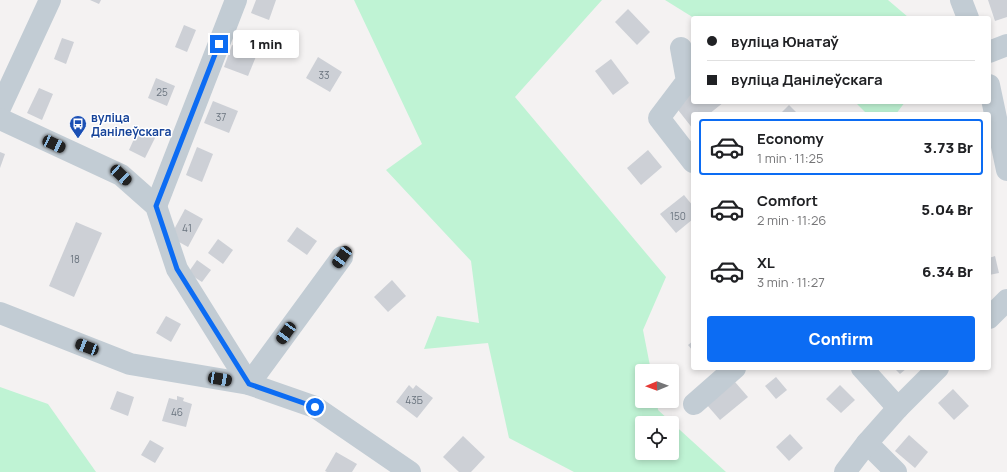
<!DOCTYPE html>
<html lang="en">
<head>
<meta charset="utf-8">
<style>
  body { margin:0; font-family:Manrope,sans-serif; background:#f6f6f6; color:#202124; height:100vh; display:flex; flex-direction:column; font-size:15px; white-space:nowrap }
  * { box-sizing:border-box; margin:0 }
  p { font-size:13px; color:#757577 }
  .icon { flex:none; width:22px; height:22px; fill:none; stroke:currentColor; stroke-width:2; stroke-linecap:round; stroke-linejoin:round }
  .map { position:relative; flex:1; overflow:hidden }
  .drawer { position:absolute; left:691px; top:112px; width:300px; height:258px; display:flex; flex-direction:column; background:#fff; border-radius:4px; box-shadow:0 2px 6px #0003 }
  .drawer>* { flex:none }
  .hud { position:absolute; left:691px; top:16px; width:300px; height:88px; border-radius:4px; box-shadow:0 2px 6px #0003; display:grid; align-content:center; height:88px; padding:0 16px; background:#fff }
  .needle { width:26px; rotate:269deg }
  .tools { position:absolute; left:635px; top:364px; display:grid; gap:8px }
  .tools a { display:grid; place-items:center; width:44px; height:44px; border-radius:4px; background:#fff; box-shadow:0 2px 6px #0003; font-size:20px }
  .end { position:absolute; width:18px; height:18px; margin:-9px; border:5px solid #0c6cf3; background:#fff; box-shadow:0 0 0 2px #fff }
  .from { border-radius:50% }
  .bubble { position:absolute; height:28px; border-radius:4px; background:#fff; box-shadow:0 2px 6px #0003; font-size:13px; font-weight:800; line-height:28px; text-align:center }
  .car { position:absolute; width:12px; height:24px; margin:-12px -6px; border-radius:5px; box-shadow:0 0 3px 1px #0007; background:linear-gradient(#222 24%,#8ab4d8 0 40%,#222 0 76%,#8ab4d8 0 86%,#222 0) }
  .hud b { display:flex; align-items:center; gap:14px; height:38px; font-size:15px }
  .hud b+b { border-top:1px solid #e0e0e0 }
  .hud i { width:10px; height:10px; background:#202124 }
  ul { padding:7px 0 0; list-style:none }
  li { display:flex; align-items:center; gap:12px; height:56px; margin:0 8px 6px; padding:0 8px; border:2px solid transparent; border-radius:4px }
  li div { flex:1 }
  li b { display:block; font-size:15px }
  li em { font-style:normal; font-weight:800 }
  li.current { border-color:#0c6cf3 }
  li>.icon { width:36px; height:36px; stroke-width:1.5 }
  .primary-button { display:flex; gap:8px; margin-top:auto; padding:8px 16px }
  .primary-button a { flex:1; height:46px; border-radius:4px; background:#0c6cf3; color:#fff; font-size:16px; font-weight:800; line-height:46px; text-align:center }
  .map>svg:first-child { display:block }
  .green { fill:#bff3d4; fill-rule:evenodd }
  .building { fill:#cdd0d6 }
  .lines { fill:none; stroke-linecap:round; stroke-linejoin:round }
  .minor { stroke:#c2ccd4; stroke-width:22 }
  .route { stroke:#0c6cf3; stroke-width:5 }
  .labels { text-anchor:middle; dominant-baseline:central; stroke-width:3; stroke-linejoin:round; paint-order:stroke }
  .number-label { font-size:10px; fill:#69737e }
  .transit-label { font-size:12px; font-weight:bold; fill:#164399; stroke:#fff; text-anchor:start }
</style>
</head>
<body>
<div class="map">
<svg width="1007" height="472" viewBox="0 0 1007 472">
  <rect width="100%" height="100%" fill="#f4f2f2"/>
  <g class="green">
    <path d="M354,0h248l-87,97 151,180 -23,53 8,41h-9v30h15l1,9 68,62h-152l-65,-34 -21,-95 -64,6 13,-33 42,7 -8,-62 -85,-91 36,-26zM642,423h30v30h-30z"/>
    <path d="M665,0h223l20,17v1h-214z"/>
    <path d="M855,102h50l-9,12h-29z"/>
    <path d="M0,387l48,17 48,68h-96z"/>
  </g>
  <g class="building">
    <path d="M90,0h11l-2,4z"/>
    <path d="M256,0h20l-7,20 -18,-7z"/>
    <path d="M988,0h19v17l-12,4z"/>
    <path d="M628,9l22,23 -13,13 -22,-23z"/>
    <path d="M184,25l12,5 -9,22 -12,-5z"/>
    <path d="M62,38l12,4 -8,22 -12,-5z"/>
    <path d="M232,45l25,9 -9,22 -24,-9z"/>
    <path d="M318,57l24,15 -12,20 -24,-14z"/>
    <path d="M611,59l18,24 -16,12 -18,-24z"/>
    <path d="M156,78l19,8 -8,20 -19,-8z"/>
    <path d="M39,88l14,6 -11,26 -15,-7z"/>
    <path d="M693,92v10h31l-15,12h-16v15l-18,-23z"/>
    <path d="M213,101l25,10 -9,22 -25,-10z"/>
    <path d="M789,105l9,9h-18z"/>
    <path d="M139,128l17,8 -11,22 -16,-8z"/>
    <path d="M197,147l16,7 -11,28 -16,-7z"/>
    <path d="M648,150l14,17 -21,18 -14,-17z"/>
    <path d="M0,152l5,2 -5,14z"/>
    <path d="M684,195l9,11v13l-17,14 -16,-19z"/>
    <path d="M185,209l18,10 -15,28 -18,-10z"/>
    <path d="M76,222l26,11 -28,64 -25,-11z"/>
    <path d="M297,227l20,14 -10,14 -20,-14z"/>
    <path d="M218,239l15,11 -10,14 -15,-11z"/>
    <path d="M995,256l4,17 -10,2v-17z"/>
    <path d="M197,260l14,10 -9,12 -14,-9z"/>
    <path d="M392,280l14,16 -18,16 -14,-15z"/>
    <path d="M166,316l15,8 -10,18 -15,-9z"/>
    <path d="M693,341v10l-5,-6z"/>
    <path d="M894,368h13l-7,6z"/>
    <path d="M776,377l11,13 -11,9 -11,-13z"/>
    <path d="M735,382l13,15 -28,23 -13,-15z"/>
    <path d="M409,385l4,4 3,-4 17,13 -16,20 -21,-16z"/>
    <path d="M840,385l15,15 -14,13 -15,-14z"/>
    <path d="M953,389l16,17 -15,14 -16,-17z"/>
    <path d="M117,391l17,6 -6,19 -18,-7z"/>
    <path d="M177,396l7,2 -1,3 9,3 -6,23 -24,-6 7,-23 8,2z"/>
    <path d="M790,434l13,14 -14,13 -13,-14z"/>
    <path d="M909,435l19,17 -13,16 -20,-17z"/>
    <path d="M463,436l22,21 -14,15h-12l-16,-15z"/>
    <path d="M150,440l14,8 -9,15 -14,-8z"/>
    <path d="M336,452l21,12 -5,8h-25l-2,-1z"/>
  </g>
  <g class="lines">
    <g class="minor">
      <path d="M961,0l7,18"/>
      <path d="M681,48l6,33 -28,37 34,44"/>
      <path d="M989,52l18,-7"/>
      <path d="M989,85l18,85"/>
      <path d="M0,108l50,-108"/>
      <path d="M0,119l121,56 35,31 21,63 72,115 93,-127"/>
      <path d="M156,206l80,-206"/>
      <path d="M0,313l130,51 119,20 66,23 95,65"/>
      <path d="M989,318l18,-18"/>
      <path d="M862,368l36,40"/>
      <path d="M694,404l41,-36"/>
      <path d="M867,443l29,29"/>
      <path d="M845,472l22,-29 31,-35 40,-40"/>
    </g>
  </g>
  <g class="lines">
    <path class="route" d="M219,44l-63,162 21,63 72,115 66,23"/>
  </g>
  <defs>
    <symbol id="bus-pin" viewBox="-11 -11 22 30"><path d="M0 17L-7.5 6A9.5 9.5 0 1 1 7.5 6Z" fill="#1a4fb4" stroke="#fff"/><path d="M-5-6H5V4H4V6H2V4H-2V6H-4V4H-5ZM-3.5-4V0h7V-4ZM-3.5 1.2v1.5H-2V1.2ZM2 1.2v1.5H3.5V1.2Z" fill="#fff"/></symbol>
  </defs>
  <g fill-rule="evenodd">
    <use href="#bus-pin" x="68" y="114" width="20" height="27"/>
  </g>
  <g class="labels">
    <g class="number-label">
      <text x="324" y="75">33</text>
      <text x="162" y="92">25</text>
      <text x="221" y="117">37</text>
      <text x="678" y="216">150</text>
      <text x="187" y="228">41</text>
      <text x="75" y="259">18</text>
      <text x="414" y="400">43Б</text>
      <text x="177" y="412">46</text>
    </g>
    <g class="transit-label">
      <text x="91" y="117">вуліца<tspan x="91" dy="14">Данілеўскага</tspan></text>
    </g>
  </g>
</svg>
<div class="tools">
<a><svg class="needle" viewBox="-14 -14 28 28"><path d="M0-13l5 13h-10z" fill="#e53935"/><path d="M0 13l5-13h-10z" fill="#757577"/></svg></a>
<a><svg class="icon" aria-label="locate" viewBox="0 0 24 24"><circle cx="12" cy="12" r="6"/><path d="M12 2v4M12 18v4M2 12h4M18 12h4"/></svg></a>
</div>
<i class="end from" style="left:315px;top:407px"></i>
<i class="end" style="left:219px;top:44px"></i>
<div class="bubble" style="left:233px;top:30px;width:66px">1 min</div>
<i class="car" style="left:54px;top:144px;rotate:115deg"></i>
<i class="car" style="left:121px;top:175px;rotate:133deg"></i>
<i class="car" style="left:342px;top:257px;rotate:216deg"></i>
<i class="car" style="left:286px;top:333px;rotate:216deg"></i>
<i class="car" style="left:87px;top:347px;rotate:291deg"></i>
<i class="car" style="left:220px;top:379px;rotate:100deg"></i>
<div class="hud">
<b><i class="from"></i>вуліца Юнатаў</b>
<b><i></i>вуліца Данілеўскага</b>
</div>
<section class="drawer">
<ul>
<li class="current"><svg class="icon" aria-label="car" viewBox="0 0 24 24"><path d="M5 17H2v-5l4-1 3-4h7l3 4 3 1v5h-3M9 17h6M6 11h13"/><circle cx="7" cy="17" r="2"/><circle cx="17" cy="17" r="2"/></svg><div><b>Economy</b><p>1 min · 11:25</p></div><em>3.73 Br</em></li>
<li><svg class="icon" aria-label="car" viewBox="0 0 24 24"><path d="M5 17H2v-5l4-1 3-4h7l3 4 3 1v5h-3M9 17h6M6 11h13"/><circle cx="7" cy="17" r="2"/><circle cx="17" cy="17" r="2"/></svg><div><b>Comfort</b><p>2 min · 11:26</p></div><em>5.04 Br</em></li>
<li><svg class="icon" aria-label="car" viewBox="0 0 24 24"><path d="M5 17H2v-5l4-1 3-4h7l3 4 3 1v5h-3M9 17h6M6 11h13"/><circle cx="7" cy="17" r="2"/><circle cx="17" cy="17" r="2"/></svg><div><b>XL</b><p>3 min · 11:27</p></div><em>6.34 Br</em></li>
</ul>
<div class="primary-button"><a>Confirm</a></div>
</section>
</div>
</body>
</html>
